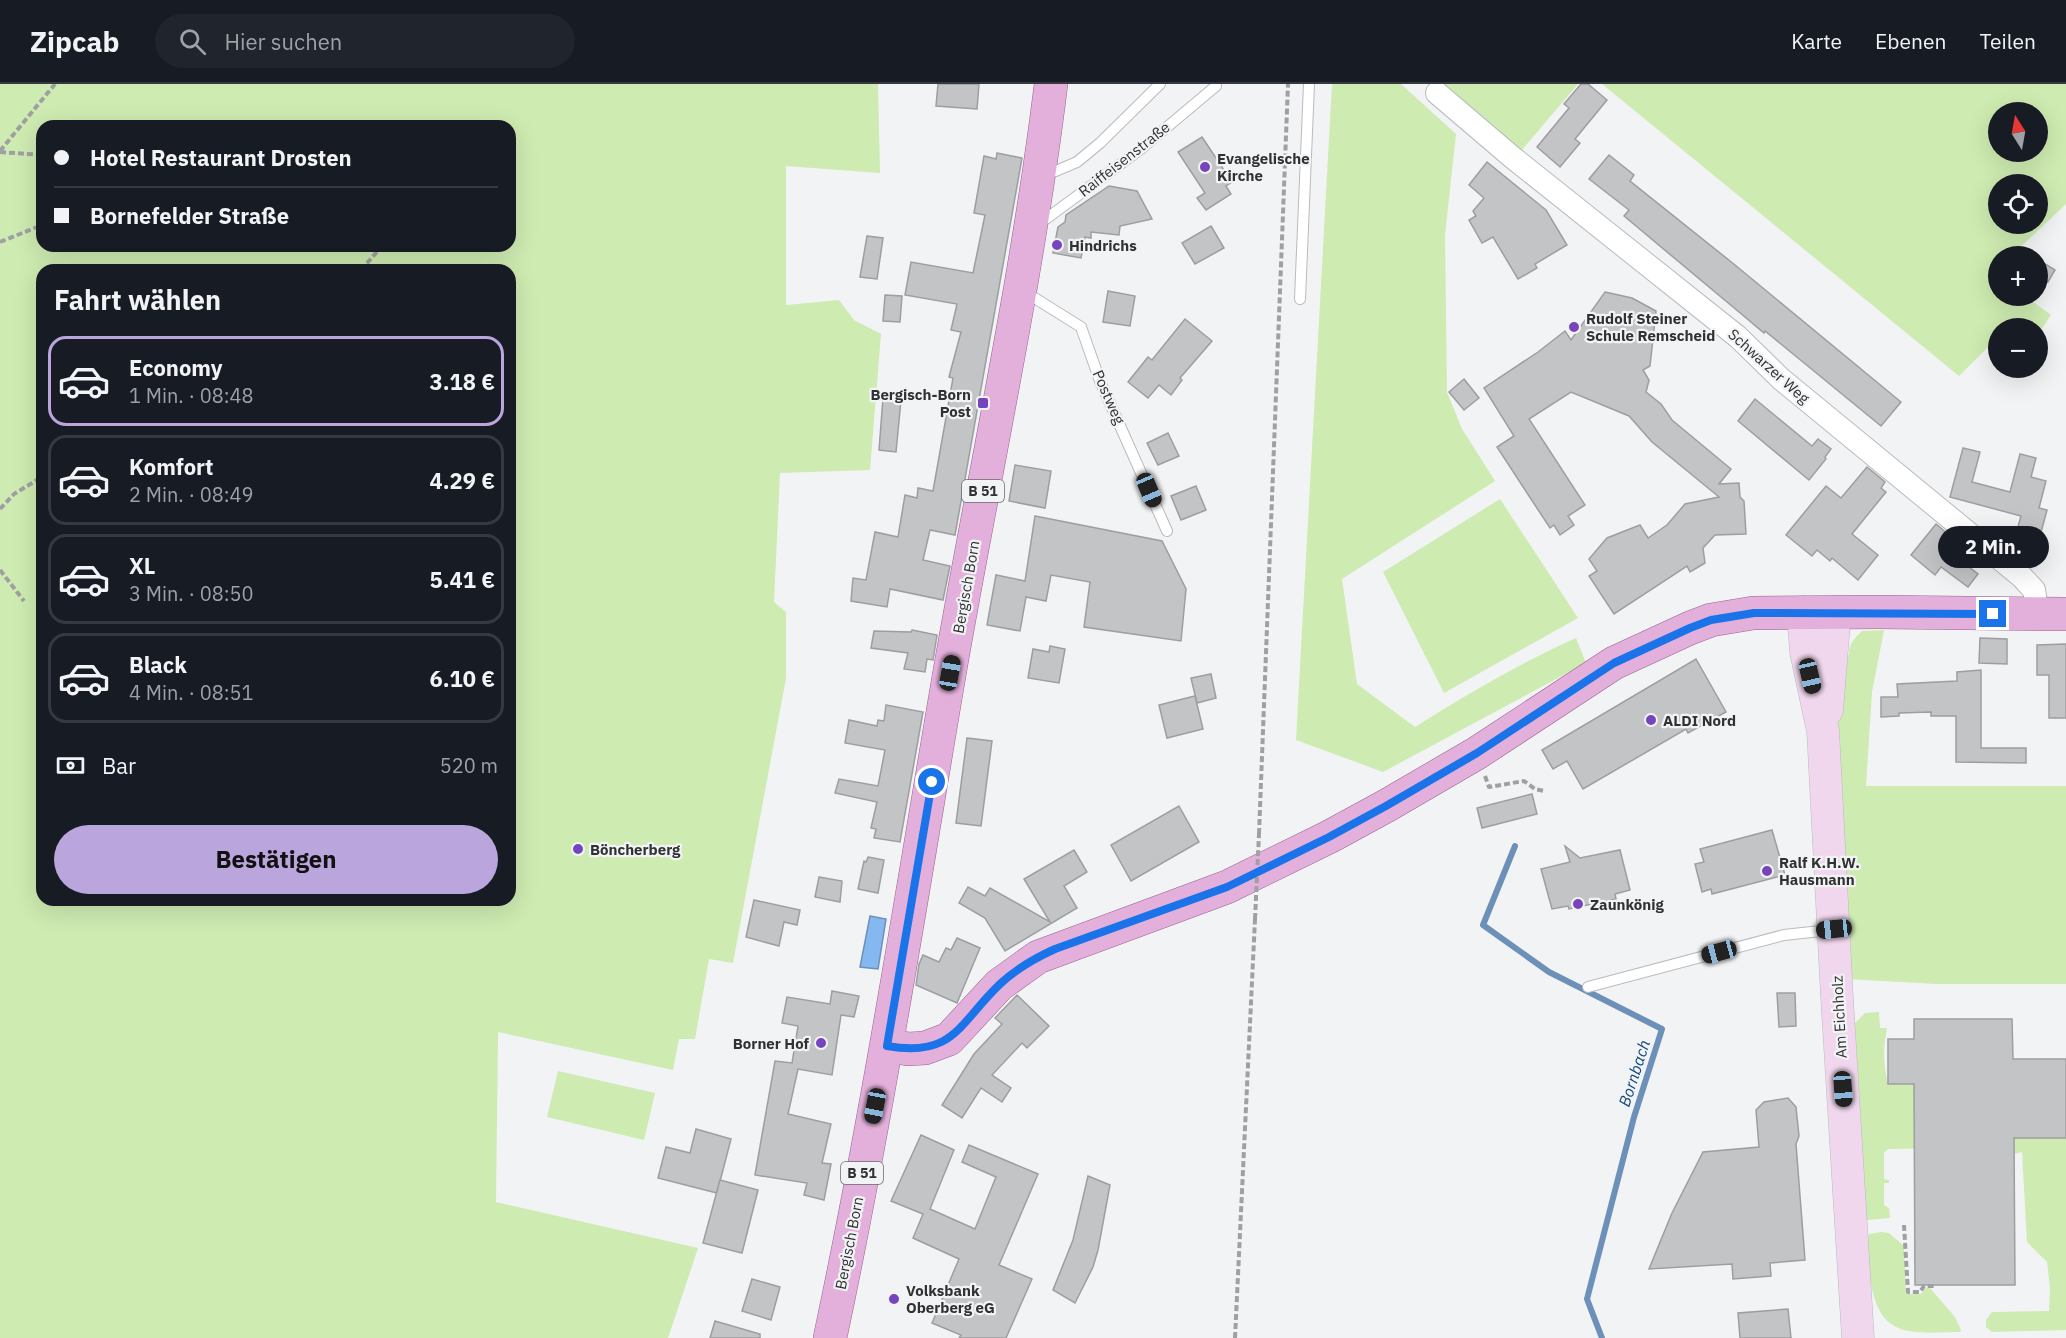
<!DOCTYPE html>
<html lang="de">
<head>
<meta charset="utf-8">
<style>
  body { margin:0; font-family:"IBM Plex Sans",sans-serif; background:#20242c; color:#f1f3f6; height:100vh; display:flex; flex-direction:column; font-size:22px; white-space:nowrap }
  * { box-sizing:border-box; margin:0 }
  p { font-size:20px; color:#9ea1a6 }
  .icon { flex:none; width:33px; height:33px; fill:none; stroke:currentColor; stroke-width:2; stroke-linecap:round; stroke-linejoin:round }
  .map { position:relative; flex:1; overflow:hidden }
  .sheet { position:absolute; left:36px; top:180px; width:480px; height:642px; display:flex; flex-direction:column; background:#171b24; border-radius:18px; box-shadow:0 6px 24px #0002 }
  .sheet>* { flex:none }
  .hud { position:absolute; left:36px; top:36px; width:480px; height:132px; border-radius:18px; box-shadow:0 6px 24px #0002; display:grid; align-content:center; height:132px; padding:0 18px; background:#171b24 }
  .needle { width:39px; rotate:349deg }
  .fabs { position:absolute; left:1988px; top:18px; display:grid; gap:12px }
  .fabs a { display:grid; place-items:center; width:60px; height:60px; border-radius:50%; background:#171b24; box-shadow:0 6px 24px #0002; font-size:30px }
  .end { position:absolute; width:27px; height:27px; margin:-14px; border:8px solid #1a73e8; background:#fff; box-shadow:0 0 0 3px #fff }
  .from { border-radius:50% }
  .bubble { position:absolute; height:42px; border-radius:21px; background:#171b24; box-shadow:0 6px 24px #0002; font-size:20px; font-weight:800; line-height:42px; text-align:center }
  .car { position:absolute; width:18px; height:36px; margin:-18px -9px; border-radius:8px; box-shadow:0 0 4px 2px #0007; background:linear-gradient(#222 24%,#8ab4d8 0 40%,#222 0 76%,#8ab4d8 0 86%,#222 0) }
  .hud b { display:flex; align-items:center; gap:21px; height:57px; font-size:22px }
  .hud b+b { border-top:2px solid #363941 }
  .hud i { width:15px; height:15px; background:#f1f3f6 }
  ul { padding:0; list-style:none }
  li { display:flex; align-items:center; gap:18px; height:90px; margin:0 12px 9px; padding:0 6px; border:3px solid #363941; border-radius:18px }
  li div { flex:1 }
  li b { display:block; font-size:22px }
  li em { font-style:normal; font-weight:800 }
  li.active { border-color:#baa5dc }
  li>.icon { width:54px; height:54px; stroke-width:1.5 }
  h2 { padding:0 18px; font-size:27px; line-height:72px }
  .pay { display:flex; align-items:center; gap:15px; height:66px; padding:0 18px; font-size:22px }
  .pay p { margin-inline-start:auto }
  .action { display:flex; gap:12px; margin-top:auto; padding:12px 18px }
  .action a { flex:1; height:69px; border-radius:36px; background:#baa5dc; color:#111; font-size:24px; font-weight:800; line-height:69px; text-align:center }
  header { display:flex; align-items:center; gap:36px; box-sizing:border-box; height:84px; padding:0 30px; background:#171b24; border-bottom:2px solid #363941 }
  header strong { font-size:28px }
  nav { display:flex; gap:33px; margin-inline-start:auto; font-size:21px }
  .search { width:420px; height:54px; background:#20242c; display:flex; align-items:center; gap:15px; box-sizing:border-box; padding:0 21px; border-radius:33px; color:#9ea1a6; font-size:22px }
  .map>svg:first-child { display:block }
  .green { fill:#ceebb1; fill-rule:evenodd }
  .water { fill:#85b8f0; stroke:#6c90b7; stroke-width:1.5 }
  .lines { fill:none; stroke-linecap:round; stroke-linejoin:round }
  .stream { stroke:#6c90b7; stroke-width:6 }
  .building { fill:#c3c4c6; stroke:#9d9ea1; stroke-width:1.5 }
  .lane-casing { stroke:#babbbe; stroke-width:12 }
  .street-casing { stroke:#babbbe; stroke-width:24 }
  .secondary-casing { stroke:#babbbe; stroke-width:33 }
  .primary-casing { stroke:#996190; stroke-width:34 }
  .path { stroke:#9fa0a2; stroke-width:4; stroke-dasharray:6 3; stroke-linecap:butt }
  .lane { stroke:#fff; stroke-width:10 }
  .street { stroke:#fff; stroke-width:22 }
  .secondary { stroke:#f1d7ed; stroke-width:32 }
  .primary { stroke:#e3b0db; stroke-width:33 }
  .path-bridge { stroke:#9fa0a2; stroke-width:4; stroke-dasharray:6 3; stroke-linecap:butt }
  .route { stroke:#1a73e8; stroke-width:8 }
  .poi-dot { fill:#7645bd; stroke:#f2f3f5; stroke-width:2 }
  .labels { text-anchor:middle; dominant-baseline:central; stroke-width:4.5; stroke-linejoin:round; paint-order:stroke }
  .shield { fill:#f2f3f5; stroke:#6a6b6c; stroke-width:1.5 }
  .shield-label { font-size:14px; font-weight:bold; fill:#303132 }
  .poi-label { font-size:15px; font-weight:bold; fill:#303132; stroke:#f2f3f5; text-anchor:start }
  .street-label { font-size:15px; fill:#303132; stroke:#f2f3f5 }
  .water-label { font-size:16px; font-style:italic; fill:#164a7e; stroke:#f2f3f5 }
</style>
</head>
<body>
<header>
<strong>Zipcab</strong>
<div class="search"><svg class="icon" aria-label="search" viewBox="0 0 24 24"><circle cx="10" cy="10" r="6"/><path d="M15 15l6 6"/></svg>Hier suchen</div>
<nav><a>Karte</a><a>Ebenen</a><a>Teilen</a></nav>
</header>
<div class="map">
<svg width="2066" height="1254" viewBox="0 0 2066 1254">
  <rect width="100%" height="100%" fill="#f2f3f5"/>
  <g class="green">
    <path d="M0,0h878l2,89 -94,-7v139l53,-5 15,20 27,14 -11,136 -90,3 -6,129 12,10v66l-53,285 -24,-4 -14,80h-16l-6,31 -175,-38 -2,170 202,46 -30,90h-668zM42,42h468v120h-468zM42,186h468v630h-468z"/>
    <path d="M1332,0h69l55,50 -11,101 2,157 15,37 33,52 -153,98 15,105 58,43c52,-33 105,-64 161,-89l10,25 -203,109 -87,-32z"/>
    <path d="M1435,0h143l-57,67z"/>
    <path d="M1602,0h464v120l-55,52h-13v12l-4,4 4,4v20h27l26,19 -14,21v-8h-39v15l-5,-1 -34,34zM1998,28h39v40h-39zM1998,100h39v40h-39z"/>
    <path d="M1500,415l78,119 -134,75 -61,-121z"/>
    <path d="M1884,546l-12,62 -6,94h200v198h-130l-89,-5 -12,-250 6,-74h8c0,-12 5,-16 13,-24z"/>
    <path d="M1879,928l1,16h7c-4,20 -4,36 1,55l26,1v54h152v192l-74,2 -6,-5v-7l6,-8 57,-1 1,-23 -3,-26 -20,-20 -5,-90 -8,2 -66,1 -2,-7 -58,1 -4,4v26l5,1v3h-5v22l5,3 1,10 -23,2 -4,-4 -13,-188 15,-15z"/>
    <path d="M558,987l97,22 -11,47 -97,-23z"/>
    <path d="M1882,1148l7,1 15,13 2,48h15l5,-6h4l25,29 6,13 -1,2c-17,0 -35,2 -51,-1 -41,-6 -39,-59 -42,-89l2,-8z"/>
  </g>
  <path class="water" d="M870,832l16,3 -8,50 -18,-2z"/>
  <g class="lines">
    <path class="stream" d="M1515,762l-32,79 66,47 113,57 -28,88 -47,182 15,39"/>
  </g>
  <g class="building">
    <path d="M938,0h41l-2,25 -41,-3z"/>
    <path d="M1581,0h7l19,16 -32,39 5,4 -20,24 -23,-20 32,-39 -5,-4z"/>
    <path d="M1202,53l30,45 -6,4 5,8 -25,16 -9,-12 8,-5 -27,-41z"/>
    <path d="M997,69l25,5 -67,377 -25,-5 -7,30 27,6 -7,34 -53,-11 -3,18 -36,-6 2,-23 13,2 9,-48 23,5 7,-42 12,3 1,-10 15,3 20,-113 -4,-1 12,-45 -10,-2 6,-26 -52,-9 6,-33 62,11 12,-58 -11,-2 10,-57 12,3z"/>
    <path d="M1609,71l25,20 -4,6 105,84 166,137 -20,24 -116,-95 -1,2 -25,-21 -115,-96 5,-6 -40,-31z"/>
    <path d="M1487,78l59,48 21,35 -32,19 2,4 -19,11 -25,-42 -11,6 -13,-23 7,-4 -3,-5 11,-13 -15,-13z"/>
    <path d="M1109,102l28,5 15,28 -32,7 -1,9 -28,-3v6l-6,-1 -4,21 -28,-5 5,-26 7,-5 1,-7z"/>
    <path d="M1211,142l13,22 -29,16 -13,-21z"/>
    <path d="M867,152l16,2 -6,41 -17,-2z"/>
    <path d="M2037,175l18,11 -7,12 -11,-5z"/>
    <path d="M1108,207l27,5 -5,30 -27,-4z"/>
    <path d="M1605,208l27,6 24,13 -6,55 -7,4 6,10 -3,12 15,12 11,16 59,49 -12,15 20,-1 1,14 4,4 2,33 -31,1 -12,13 2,15 -15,9 -3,-6 -73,48 -25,-38 8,-5 -8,-12 18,-21 33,-13 8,13 19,-13 18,-21 34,-7 -67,-55 -23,-26 -58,-24 -42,27 56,86 -17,11 6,9 -14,10 -6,-10 -4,3 -53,-81 17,-11 -30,-48 54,-36 27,-21 6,9z"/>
    <path d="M885,211l17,1 -2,26 -17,-1z"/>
    <path d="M1185,235l27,22 -32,37 2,2 -11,15 -12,-10 -11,13 -20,-16 20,-25 4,3z"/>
    <path d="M1464,295l15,19 -15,12 -15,-18z"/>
    <path d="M883,314l18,2 -5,52 -17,-2z"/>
    <path d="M1755,315l57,47 6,-7 13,10 -6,8 1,2 -17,21 -71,-59z"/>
    <path d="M1168,349l11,23 -21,9 -11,-22z"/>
    <path d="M1963,364l17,4 -8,30 38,10 10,-38 16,4 -5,19 15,4 -7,27 8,2 -7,26 6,2 -5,19 -17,-4 6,-19 -13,-4 4,-14 -71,-19z"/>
    <path d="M1015,381l36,6 -6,37 -36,-7z"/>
    <path d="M1867,383l18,15 -4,6 5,4 -34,42 26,21 -20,25 -26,-22 -2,3 -13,-11 -5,6 -26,-21 40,-49 15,12z"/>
    <path d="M1196,402l10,24 -25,10 -10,-24z"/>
    <path d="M1035,432l127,25 24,48 -5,52 -97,-14 6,-45 -39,-7 -5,26 -20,-4 -6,34 -33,-6 9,-50 29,6z"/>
    <path d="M1936,440l13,11 -4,5 11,9 -4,5 26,20 -10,13 -27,-20 -6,8 -24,-20z"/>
    <path d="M912,546l25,5 -4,25 -6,-1 -2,13 -21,-3 4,-16 -37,-5 3,-17 37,1z"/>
    <path d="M1980,554l27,1v25l-28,-1z"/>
    <path d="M2066,560v74h-17v-43h-12v-30z"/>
    <path d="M1050,562l15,3 -6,34 -31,-5 5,-29 16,3z"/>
    <path d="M1696,575l30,53 -38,21 -2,-4 -103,60 -16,-28 -14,8 -11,-19z"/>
    <path d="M1981,586v78h45v15l-70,-1v-46h-25v-4l-32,1v3l-18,1v-20h17l-1,-13 60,-3v-9z"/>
    <path d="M1211,590l5,24 -19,5 -6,-25z"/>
    <path d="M1195,612l8,33 -36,9 -8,-33z"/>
    <path d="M886,621l37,7 -23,130 -26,-4 2,-9 -5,-1 6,-26 -42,-9 4,-14 39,7 7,-36 -40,-7 4,-23 28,6 1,-6 6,1z"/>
    <path d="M967,654l25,3 -11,85 -25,-3z"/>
    <path d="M1532,710l5,20 -55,14 -5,-20z"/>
    <path d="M1179,722l20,36 -68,39 -20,-36z"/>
    <path d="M1772,746l13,45 -73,19 -1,-5 -9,3 -7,-28 9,-2 -4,-13z"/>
    <path d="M1565,762l15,12 40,-8 10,40 -15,4 1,5 -47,10 -1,-3 -16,3 -11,-40 29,-7z"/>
    <path d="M1074,766l13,22 -23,14 13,22 -72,43 -20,-33 -26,-15 9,-16 17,9 5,-8 60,34 -26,-43z"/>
    <path d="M868,773l16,3 -6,33 -20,-4 6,-28 2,1z"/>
    <path d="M819,793l23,4 -2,21 -25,-5z"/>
    <path d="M754,816l46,10 -3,15 -13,-3 -5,24 -33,-9z"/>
    <path d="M957,854l23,10 -23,55 -41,-18 3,-21 4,-9 16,7 7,-14 5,2z"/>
    <path d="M832,907l27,5 -5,21 -13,-2 -9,60 -34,-6 -10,45 43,10 -9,39 9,1 -7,36 -20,-5 3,-12 -52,-8 20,-114 17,2 6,-37 -16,-3 5,-26 43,7z"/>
    <path d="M1777,909h18l1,33 -17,1z"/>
    <path d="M1017,911l32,31 -22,22 -5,-5 -30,32 19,13 -9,14 -21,-14 -19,30 -20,-13 32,-51 28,-30 -7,-6z"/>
    <path d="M1914,935h98l1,40h53v79h-52l1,147h-100l-1,-201h-26v-45h26z"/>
    <path d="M1788,1014l8,9 3,29 -3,8 9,116 -35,3 1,13 -38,3 -1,-15 -83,5 23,-56 31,-61 56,-5 -3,-37 8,-8z"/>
    <path d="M696,1045l35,10 -14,54 -59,-15 8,-31 24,6z"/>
    <path d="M921,1051l33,15 -24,59 45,20 21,-52 -34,-15 7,-17 69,29 -39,91 33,14 -26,59h-47l2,-3 -29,-12 27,-64 -46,-21 10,-24 -32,-13z"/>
    <path d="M1088,1092l22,9 -12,65 -5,17 -18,36 -22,-13 20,-50z"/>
    <path d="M720,1096l38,10 -16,63 -39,-10z"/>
    <path d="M752,1195l28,8 -9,33 -29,-9z"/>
    <path d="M1788,1225l3,29h-51l-2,-25z"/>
    <path d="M715,1237l45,13v4h-50z"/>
  </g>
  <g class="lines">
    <defs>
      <g id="lane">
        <path d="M1044,92l33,-14 23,-19 60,-59"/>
        <path d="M1039,140l102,-75 75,-63"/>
        <path d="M1025,208l56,35 19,54 67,150"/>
        <path d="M1300,215l9,-215"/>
        <path d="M1588,903l196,-52 46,-5"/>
      </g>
      <path id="street" d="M1437,9l75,64 226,180 43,42 241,198 12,13 4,24"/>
      <g id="secondary">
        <path d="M1803,528l3,40 17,79 14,267 21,340"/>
        <path d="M1827,626l8,-98"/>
      </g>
      <g id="primary">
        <path d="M887,961l21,4 17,-1 24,-9 50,-54 39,-28 189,-70 102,-50 57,-31 91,-53 137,-90 76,-35 21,-8 42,-7 125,-1 188,2"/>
        <path d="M830,1254c47,-221 82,-445 120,-668 34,-195 77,-389 101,-586"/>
      </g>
    </defs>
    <use href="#lane" class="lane-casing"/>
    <use href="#street" class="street-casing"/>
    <use href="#secondary" class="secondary-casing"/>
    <use href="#primary" class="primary-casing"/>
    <g class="path">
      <path d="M0,67l55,-67"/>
      <path d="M0,68l42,3"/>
      <path d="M0,158l42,-17"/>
      <path d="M361,186l21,-24"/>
      <path d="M0,425l14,-15 28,-17"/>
      <path d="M0,486l24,31"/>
      <path d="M1485,692l4,11 35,-6 11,8 9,2"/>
      <path d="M1259,750l29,-750"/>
      <path d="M1904,1141l4,67h12l4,-6h12"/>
      <path d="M1235,1254l20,-419"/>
    </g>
    <use href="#lane" class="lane"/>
    <use href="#street" class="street"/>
    <use href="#secondary" class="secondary"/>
    <use href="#primary" class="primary"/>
    <path class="path-bridge" d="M1255,835l4,-85"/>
  </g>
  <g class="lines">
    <path class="route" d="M932,698l-45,264c67,12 72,-23 113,-62 16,-15 35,-26 55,-35l172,-62 102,-50 57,-31 91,-53 137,-90 76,-35 21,-8 43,-7 239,1"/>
  </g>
  <g class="poi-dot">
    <circle cx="1205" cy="83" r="6"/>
    <circle cx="1057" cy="161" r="6"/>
    <circle cx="1574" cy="243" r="6"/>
    <rect x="977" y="313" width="12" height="12" rx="3"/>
    <circle cx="1651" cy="636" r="6"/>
    <circle cx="578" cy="765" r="6"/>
    <circle cx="1767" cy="787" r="6"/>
    <circle cx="1578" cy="820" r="6"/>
    <circle cx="821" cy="959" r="6"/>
    <circle cx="894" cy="1215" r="6"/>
  </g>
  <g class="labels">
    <g class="shield">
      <rect x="962" y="396" width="42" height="22" rx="4.5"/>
      <rect x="841" y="1078" width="42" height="22" rx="4.5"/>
    </g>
    <g class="shield-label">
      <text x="983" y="407">B 51</text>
      <text x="862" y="1089">B 51</text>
    </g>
    <g class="poi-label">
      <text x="1217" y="74">Evangelische<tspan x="1217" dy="17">Kirche</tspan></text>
      <text x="1069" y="161">Hindrichs</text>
      <text x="1586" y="234">Rudolf Steiner<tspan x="1586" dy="17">Schule Remscheid</tspan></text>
      <text x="971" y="310" text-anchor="end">Bergisch-Born<tspan x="971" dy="17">Post</tspan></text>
      <text x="1663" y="636">ALDI Nord</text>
      <text x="590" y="765">Böncherberg</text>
      <text x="1779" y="778">Ralf K.H.W.<tspan x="1779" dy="17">Hausmann</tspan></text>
      <text x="1590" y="820">Zaunkönig</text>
      <text x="809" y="959" text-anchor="end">Borner Hof</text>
      <text x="906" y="1206">Volksbank<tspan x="906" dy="17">Oberberg eG</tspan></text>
    </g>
    <g class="street-label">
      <text transform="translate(1124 75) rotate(-38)">Raiffeisenstraße</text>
      <text transform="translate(1769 282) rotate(42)">Schwarzer Weg</text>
      <text transform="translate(1109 313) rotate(66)">Postweg</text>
      <text transform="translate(966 503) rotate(-80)">Bergisch Born</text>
      <text transform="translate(1839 933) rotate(-93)">Am Eichholz</text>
      <text transform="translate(849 1159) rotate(-79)">Bergisch Born</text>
    </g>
    <g class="water-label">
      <text transform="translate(1634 989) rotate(-72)">Bornbach</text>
    </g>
  </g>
</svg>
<div class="fabs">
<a><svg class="needle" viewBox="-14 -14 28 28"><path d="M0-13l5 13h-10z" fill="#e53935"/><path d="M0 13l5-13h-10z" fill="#9ea1a6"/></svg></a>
<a><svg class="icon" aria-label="locate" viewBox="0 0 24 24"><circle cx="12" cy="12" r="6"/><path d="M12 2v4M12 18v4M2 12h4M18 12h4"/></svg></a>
<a>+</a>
<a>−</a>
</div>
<i class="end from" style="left:932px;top:698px"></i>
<i class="end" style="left:1993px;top:530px"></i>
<div class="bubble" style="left:1938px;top:442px;width:111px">2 Min.</div>
<i class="car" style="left:1149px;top:406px;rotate:157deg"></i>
<i class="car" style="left:950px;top:589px;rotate:10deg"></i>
<i class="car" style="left:1810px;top:592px;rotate:167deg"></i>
<i class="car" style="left:1834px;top:845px;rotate:264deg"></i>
<i class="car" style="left:1719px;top:868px;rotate:255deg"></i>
<i class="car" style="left:1843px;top:1005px;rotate:176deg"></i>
<i class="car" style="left:875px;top:1022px;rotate:191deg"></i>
<div class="hud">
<b><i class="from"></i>Hotel Restaurant Drosten</b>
<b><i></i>Bornefelder Straße</b>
</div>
<section class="sheet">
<h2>Fahrt wählen</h2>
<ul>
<li class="active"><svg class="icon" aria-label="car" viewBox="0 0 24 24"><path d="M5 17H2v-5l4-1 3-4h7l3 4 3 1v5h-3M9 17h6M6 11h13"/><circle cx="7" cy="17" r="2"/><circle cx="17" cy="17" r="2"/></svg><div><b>Economy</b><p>1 Min. · 08:48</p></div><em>3.18 €</em></li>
<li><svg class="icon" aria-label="car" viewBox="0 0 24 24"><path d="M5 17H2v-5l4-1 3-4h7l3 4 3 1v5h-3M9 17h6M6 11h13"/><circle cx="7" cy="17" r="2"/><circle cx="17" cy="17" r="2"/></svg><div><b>Komfort</b><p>2 Min. · 08:49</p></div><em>4.29 €</em></li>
<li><svg class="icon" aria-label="car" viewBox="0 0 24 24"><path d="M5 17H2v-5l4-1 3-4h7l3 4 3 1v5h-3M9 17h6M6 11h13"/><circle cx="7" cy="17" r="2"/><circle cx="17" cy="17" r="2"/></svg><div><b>XL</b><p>3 Min. · 08:50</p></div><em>5.41 €</em></li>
<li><svg class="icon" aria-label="car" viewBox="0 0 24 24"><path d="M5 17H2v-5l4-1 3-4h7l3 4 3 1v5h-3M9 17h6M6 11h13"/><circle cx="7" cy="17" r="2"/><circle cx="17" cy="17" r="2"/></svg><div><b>Black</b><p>4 Min. · 08:51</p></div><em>6.10 €</em></li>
</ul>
<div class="pay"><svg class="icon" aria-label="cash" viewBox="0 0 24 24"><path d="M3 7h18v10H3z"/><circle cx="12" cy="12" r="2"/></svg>Bar<p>520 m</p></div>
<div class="action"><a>Bestätigen</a></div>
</section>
</div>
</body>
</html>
